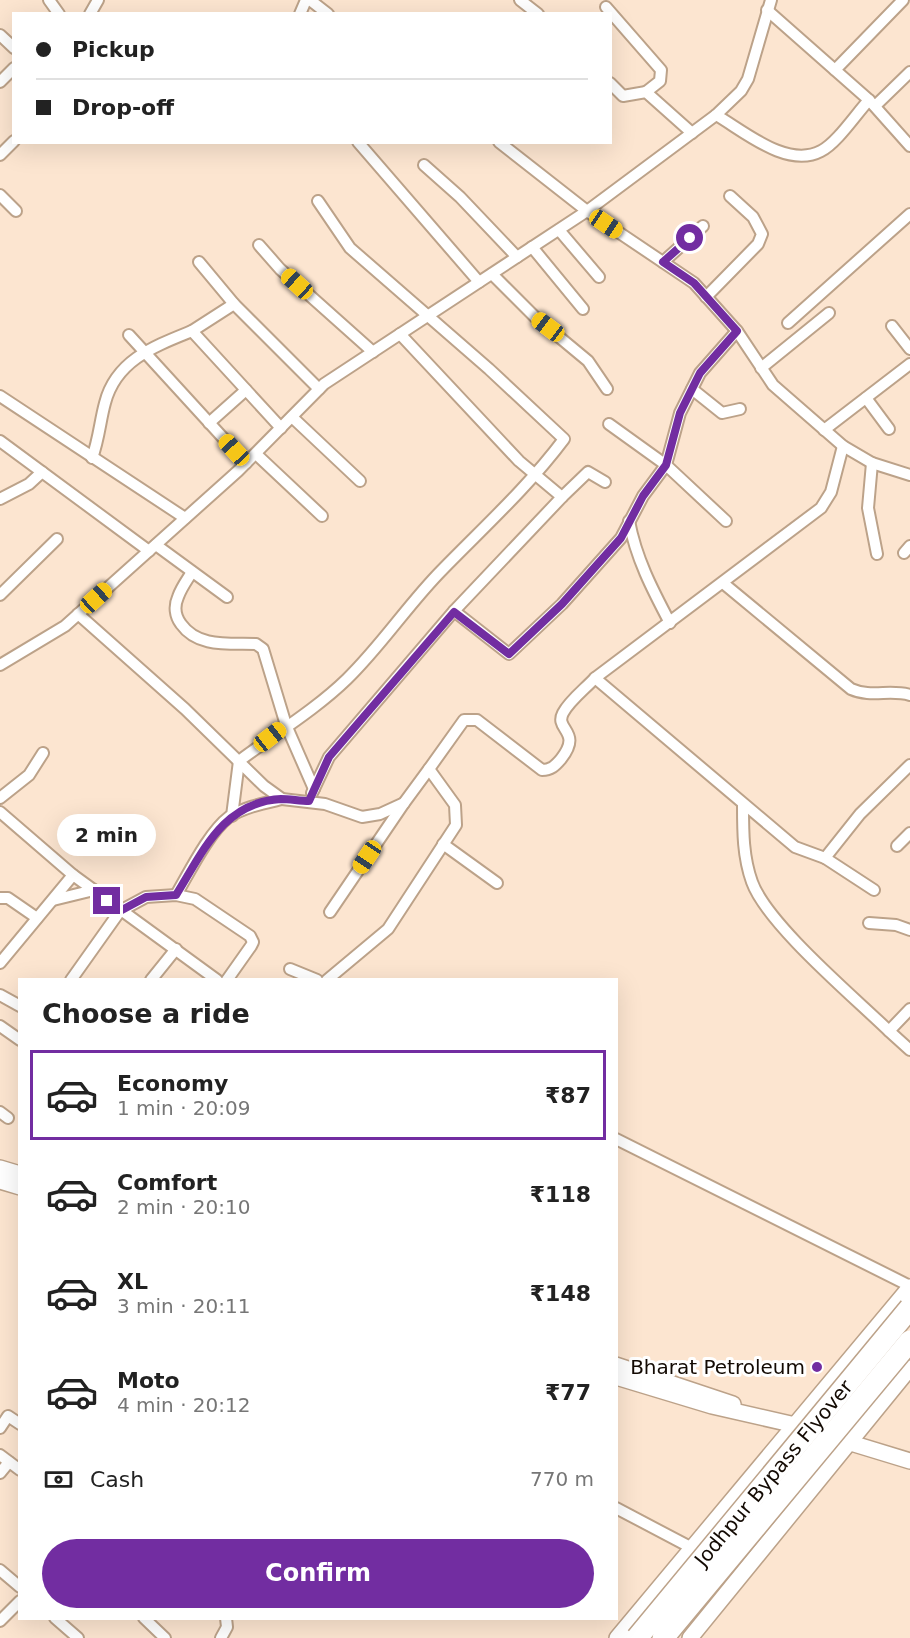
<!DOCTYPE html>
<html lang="en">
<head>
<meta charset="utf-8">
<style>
  body { margin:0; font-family:"DejaVu Sans",sans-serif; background:#f2f2f2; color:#222; height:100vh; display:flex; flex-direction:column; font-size:22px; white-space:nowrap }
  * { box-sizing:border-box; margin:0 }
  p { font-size:20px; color:#767676 }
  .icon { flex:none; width:33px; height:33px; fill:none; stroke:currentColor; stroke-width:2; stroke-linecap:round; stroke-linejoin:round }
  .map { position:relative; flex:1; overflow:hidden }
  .sheet { position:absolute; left:18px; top:978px; width:600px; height:642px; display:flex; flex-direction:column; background:#fff; border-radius:0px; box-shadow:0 6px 24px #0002 }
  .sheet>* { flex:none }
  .guide { position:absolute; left:12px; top:12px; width:600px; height:132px; border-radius:0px; box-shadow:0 6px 24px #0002; display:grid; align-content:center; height:132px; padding:0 24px; background:#fff }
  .end { position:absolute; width:27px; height:27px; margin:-14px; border:8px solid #722da1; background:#fff; box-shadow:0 0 0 3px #fff }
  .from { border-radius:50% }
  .bubble { position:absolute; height:42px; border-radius:21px; background:#fff; box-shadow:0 6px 24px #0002; font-size:20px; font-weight:600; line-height:42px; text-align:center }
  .car { position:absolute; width:18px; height:36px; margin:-18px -9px; border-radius:8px; box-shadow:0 0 4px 2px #0007; background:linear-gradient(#f5c518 24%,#345 0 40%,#f5c518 0 76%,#345 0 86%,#f5c518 0) }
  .guide b { display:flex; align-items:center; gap:21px; height:57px; font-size:22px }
  .guide b+b { border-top:2px solid #e0e0e0 }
  .guide i { width:15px; height:15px; background:#222 }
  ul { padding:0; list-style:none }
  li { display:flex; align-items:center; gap:18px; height:90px; margin:0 12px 9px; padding:0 12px; border:3px solid transparent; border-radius:0px }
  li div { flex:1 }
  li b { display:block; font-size:22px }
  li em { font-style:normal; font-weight:600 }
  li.current { border-color:#722da1 }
  li>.icon { width:54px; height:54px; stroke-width:1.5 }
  h2 { padding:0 24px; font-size:27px; line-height:72px }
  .pay { display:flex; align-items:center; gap:15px; height:66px; padding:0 24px; font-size:22px }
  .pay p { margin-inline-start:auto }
  .cta { display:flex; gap:12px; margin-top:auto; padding:12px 24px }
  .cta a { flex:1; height:69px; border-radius:36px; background:#722da1; color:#fff; font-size:24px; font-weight:600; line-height:69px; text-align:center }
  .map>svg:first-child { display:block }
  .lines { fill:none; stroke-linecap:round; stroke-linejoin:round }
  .street-casing { stroke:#bca289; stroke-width:14 }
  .secondary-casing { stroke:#bca289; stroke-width:18 }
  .street { stroke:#fff; stroke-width:10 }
  .secondary { stroke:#fff; stroke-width:15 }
  .highway-bridge-casing { stroke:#bca289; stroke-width:24; stroke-linecap:butt }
  .highway-bridge { stroke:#fff; stroke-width:21 }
  .route { stroke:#722da1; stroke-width:8 }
  .poi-dot { fill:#722da1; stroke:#fff; stroke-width:2 }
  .labels { text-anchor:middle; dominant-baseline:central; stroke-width:6; stroke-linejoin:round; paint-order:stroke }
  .poi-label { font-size:20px; fill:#130a03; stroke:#fff; text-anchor:end }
  .street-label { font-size:20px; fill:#130a03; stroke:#fff }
</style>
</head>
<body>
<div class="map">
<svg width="910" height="1638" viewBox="0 0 910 1638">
  <rect width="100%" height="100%" fill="#fce5d0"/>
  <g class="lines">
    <defs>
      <g id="street">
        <path d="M49,0l10,14"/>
        <path d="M310,0l18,14"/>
        <path d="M520,0l18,14"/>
        <path d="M606,7l55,63 -1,11 -14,11"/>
        <path d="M767,10l102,90 41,46"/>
        <path d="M90,14l8,-14"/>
        <path d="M300,14l6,-14"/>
        <path d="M0,35l14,13"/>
        <path d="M835,70l68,-70"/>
        <path d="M0,82l14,-14"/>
        <path d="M610,83l13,13 23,-4 46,41"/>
        <path d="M875,106l35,-34"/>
        <path d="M716,115c28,16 71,54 105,36 16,-8 35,-37 48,-51"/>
        <path d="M358,142l121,140"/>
        <path d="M499,142l88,69 107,72 43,48 36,54 70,61 29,17 38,12"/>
        <path d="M0,155l14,-14"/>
        <path d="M424,165l36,32 57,60"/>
        <path d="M0,195l16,16"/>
        <path d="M559,230l40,47"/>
        <path d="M259,245l21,24 93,83"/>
        <path d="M532,247l51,62"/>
        <path d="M199,262l35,42 85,85"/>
        <path d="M663,262l40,-36"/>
        <path d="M492,274l43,43 53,44 19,28"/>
        <path d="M706,297l52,-53 4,-10 -9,-17 -23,-21"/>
        <path d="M788,323l122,-109"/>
        <path d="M892,326l18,23"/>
        <path d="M192,331l42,-27"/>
        <path d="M400,334l119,127 43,36 -108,114 55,43 53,-50 59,-66 22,-42 23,-31 60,56"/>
        <path d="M129,335l117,128"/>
        <path d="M761,368l68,-55"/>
        <path d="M692,389l30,24 18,-4"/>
        <path d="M0,396l185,122"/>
        <path d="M866,398l23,31"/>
        <path d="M292,417l68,64"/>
        <path d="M209,423l37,-33"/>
        <path d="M609,424l57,41 14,-52 20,-40 37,-42"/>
        <path d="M824,430l86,-66"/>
        <path d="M0,441l149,110"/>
        <path d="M256,454l66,62"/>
        <path d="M92,458c7,-19 8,-37 13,-55 11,-43 50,-57 87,-72l89,97"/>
        <path d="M872,463l-4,45 9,46"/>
        <path d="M562,497l26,-25 17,10"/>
        <path d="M0,499l29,-15 13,-12"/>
        <path d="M629,521c7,37 23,68 41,102"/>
        <path d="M156,545l71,52"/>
        <path d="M904,553l6,-7"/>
        <path d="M192,572c-5,8 -11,16 -14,25 -4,9 -3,19 3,27 17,24 48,19 75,20l7,5 23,76 28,64"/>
        <path d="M723,583l128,106c20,9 39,0 59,6"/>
        <path d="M0,595l57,-56"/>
        <path d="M78,614l107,95 79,77 18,13 43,5 37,13 18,-3 24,-11 25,-34"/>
        <path d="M0,665l65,-39 173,-155 86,-87 263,-173 129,-96 25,-24 7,-12 23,-79"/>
        <path d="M595,678l200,169 30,11 49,32"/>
        <path d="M312,793l17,-36 125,-146"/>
        <path d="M0,798l29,-23 14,-22"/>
        <path d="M743,805c0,27 0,52 9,77 15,42 102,115 137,149"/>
        <path d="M0,812l73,63"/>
        <path d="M232,816l7,-55c36,-27 76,-51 108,-82 35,-34 62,-76 96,-110 42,-43 85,-82 121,-130l-75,-70 -139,-121 -32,-47"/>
        <path d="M443,844l54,39"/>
        <path d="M897,846l13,-13"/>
        <path d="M825,858l35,-44 50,-49"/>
        <path d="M176,895c13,-22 33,-63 53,-78 15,-10 36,-14 53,-18"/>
        <path d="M0,898h8l29,20"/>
        <path d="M53,900l41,-10"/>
        <path d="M330,912l74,-109"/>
        <path d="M869,923l27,2 14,5"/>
        <path d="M0,963l73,-88 144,105"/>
        <path d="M290,969l27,11"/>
        <path d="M71,980l49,-69 26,-14 30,-2 19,4 55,37 3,6 -2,4 -24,34"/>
        <path d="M151,980l25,-31"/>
        <path d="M327,980l61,-51 68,-104 -1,-20 -26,-36 35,-49h13l65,50c9,0 13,-4 19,-11 22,-28 -7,-29 2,-46 7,-13 22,-24 32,-35l226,-170 10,-16 12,-46"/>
        <path d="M0,995l20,11"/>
        <path d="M910,1009l-21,22 21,19"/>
        <path d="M0,1026l20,14"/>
        <path d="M0,1112l8,6"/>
        <path d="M616,1139l294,147"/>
        <path d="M0,1428l8,-12 12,8"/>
        <path d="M0,1455l20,15"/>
        <path d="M0,1473l9,-11"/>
        <path d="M616,1508l76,40"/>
        <path d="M0,1570l20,17"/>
        <path d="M55,1618l23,20"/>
        <path d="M144,1618l21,20"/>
        <path d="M0,1621l20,-20"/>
        <path d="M221,1638l6,-11 -1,-9"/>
      </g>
      <g id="secondary">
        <path d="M0,1168l20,6"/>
        <path d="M0,1181l20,6"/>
        <path d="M616,1365l117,39"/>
        <path d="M616,1377l96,29 92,21"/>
        <path d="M841,1440l69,21"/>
        <path d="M617,1638l293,-351"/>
        <path d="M690,1638l220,-270"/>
      </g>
    </defs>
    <use href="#street" class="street-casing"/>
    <use href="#secondary" class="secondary-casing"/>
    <use href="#street" class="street"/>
    <use href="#secondary" class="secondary"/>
    <defs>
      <g id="highway-bridge">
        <path id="s1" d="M637,1638l273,-330"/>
        <path d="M663,1638l247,-297"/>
      </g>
    </defs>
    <use href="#highway-bridge" class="highway-bridge-casing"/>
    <use href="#highway-bridge" class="highway-bridge"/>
  </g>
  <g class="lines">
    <path class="route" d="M107,901l13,10 26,-14 30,-2c27,-43 47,-93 105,-96 9,0 19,2 28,2l20,-44 125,-145 55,42 53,-50 59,-66 22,-42 23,-31 14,-52 20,-40 37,-42 -43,-48 -31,-21 27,-24"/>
  </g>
  <circle class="poi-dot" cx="817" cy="1367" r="6"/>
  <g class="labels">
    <g class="poi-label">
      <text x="805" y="1367">Bharat Petroleum</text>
    </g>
    <g class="street-label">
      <text stroke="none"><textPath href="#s1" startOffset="214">Jodhpur Bypass Flyover</textPath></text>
    </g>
  </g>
</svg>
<i class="end from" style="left:690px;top:238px"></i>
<i class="end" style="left:107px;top:901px"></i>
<div class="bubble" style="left:57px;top:814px;width:99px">2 min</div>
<i class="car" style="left:606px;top:224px;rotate:124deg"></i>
<i class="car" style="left:297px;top:284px;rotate:312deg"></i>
<i class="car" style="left:548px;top:327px;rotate:307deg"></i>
<i class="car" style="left:234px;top:450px;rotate:317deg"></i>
<i class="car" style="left:96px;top:598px;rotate:48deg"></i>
<i class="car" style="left:270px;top:737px;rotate:52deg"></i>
<i class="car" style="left:367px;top:857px;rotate:214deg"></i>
<div class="guide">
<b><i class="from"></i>Pickup</b>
<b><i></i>Drop-off</b>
</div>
<section class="sheet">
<h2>Choose a ride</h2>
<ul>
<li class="current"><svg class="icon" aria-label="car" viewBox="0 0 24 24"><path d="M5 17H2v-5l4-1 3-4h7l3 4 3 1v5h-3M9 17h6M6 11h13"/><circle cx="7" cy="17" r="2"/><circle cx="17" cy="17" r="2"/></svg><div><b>Economy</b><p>1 min · 20:09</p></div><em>₹87</em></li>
<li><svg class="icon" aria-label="car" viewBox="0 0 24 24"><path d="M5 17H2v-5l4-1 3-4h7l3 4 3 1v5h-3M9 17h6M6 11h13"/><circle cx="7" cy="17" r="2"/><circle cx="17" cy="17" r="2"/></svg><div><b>Comfort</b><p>2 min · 20:10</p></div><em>₹118</em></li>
<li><svg class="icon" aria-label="car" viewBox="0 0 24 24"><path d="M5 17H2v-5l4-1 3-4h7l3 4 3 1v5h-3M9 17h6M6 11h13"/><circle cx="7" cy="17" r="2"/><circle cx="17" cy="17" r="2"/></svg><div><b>XL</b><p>3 min · 20:11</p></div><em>₹148</em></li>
<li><svg class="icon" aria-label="car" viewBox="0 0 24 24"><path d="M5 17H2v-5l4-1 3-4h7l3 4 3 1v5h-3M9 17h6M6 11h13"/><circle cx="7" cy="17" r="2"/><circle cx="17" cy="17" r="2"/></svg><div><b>Moto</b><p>4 min · 20:12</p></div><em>₹77</em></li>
</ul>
<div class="pay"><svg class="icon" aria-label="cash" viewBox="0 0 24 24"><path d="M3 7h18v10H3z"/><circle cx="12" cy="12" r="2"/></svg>Cash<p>770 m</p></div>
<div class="cta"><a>Confirm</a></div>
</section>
</div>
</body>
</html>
